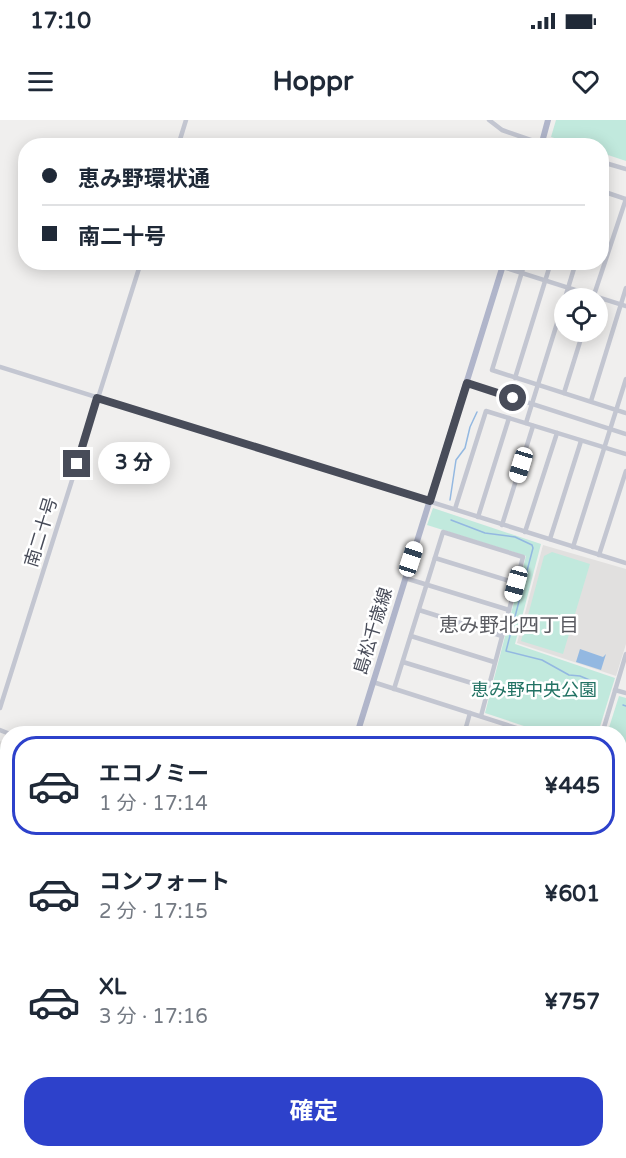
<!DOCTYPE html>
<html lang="ja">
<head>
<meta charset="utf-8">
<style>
  body { margin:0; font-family:"Varela Round","Noto Sans JP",sans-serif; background:#f6f6f7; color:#1f2937; height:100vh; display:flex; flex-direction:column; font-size:22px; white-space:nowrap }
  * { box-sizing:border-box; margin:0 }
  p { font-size:20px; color:#747a83 }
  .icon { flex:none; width:33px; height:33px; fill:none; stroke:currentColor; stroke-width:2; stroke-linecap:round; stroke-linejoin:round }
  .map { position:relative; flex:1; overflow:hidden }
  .details { position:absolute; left:0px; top:606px; width:627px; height:432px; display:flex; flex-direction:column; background:#fff; border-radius:24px 24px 0 0; box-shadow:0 3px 15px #0003 }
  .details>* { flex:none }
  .banner { position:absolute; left:18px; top:18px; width:591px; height:132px; border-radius:24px; box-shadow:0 3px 15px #0003; display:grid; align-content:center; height:132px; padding:0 24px; background:#fff }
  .buttons { position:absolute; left:554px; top:168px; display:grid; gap:12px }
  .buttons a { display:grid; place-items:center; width:54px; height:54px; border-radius:50%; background:#fff; box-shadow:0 3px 15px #0003; font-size:30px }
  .end { position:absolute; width:27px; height:27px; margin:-14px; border:8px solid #484c59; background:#fff; box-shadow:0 0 0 3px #fff }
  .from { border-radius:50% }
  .bubble { position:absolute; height:42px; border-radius:21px; background:#fff; box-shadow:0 3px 15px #0003; font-size:20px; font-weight:700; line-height:42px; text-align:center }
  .car { position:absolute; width:18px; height:36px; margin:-18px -9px; border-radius:8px; box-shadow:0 0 4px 2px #0007; background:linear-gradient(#fff 24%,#345 0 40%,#fff 0 76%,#345 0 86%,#fff 0) }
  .banner b { display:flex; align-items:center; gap:21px; height:57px; font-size:22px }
  .banner b+b { border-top:2px solid #e0e1e3 }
  .banner i { width:15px; height:15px; background:#1f2937 }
  ul { padding:10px 0 0; list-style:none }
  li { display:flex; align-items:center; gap:18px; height:99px; margin:0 12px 9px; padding:0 12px; border:3px solid transparent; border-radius:24px }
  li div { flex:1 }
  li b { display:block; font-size:22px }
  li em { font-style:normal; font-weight:700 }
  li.selected { border-color:#2d41cb }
  li>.icon { width:54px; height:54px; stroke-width:1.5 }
  .button { display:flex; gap:12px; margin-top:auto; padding:12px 24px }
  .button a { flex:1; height:69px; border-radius:24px; background:#2d41cb; color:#fff; font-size:24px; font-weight:700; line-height:69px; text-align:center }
  .status { display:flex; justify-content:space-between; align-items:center; height:42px; padding:0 30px; background:#fff; direction:ltr }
  .status svg { height:16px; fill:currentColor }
  header { display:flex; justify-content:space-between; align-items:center; height:78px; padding:0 24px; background:#fff; font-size:27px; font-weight:700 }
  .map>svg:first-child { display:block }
  .education { fill:#e1e0df }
  .green { fill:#c1e9dd }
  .water { fill:#93b8e1 }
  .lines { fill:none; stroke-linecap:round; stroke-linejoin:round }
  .stream { stroke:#93b8e1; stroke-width:1.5 }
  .minor { stroke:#c3c6d1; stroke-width:4.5 }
  .major { stroke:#b0b5ca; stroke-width:6 }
  .route { stroke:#484c59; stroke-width:8 }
  .labels { text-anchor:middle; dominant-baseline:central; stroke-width:5; stroke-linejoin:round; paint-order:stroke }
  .street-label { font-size:18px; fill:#484c59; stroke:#fff }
  .park-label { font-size:18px; fill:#217263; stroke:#fff }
  .neighbourhood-label { font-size:20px; fill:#5b5c62; stroke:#fff }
</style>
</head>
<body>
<div class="status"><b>17:10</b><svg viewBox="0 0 49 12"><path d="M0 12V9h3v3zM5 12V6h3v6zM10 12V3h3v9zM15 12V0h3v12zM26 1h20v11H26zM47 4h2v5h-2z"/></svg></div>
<header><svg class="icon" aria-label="menu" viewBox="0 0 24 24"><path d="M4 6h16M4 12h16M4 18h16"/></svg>Hoppr<svg class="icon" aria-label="heart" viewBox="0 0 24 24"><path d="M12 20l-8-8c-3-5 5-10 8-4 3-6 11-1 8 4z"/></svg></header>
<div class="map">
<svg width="626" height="1038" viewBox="0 0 626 1038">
  <rect width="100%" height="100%" fill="#f0efee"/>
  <g class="education">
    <path d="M543,425l83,24v75l-10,32 -99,-33z"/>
    <path d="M0,621l8,3 -1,300 -7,-4z"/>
  </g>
  <g class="green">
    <path d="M556,0h70v41l-24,-8v-7l-25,-1 -26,-8z"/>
    <path d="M433,388l108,36 -26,100 100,34 -17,55h-53l-60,-20 41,-157 -99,-31z"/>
    <path d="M552,432l38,12 -27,90 -42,-13 23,-85z"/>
    <path d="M619,576l7,2v99l-6,-2v-61h-13z"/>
    <path d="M5,626l3,1 -1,81 -7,-2v-78z"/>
    <path d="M0,724l7,2v49l-7,-2z"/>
    <path d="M0,779l7,2v44l-7,-3z"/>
    <path d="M0,830l7,2v25l-7,-2z"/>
    <path d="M21,1031v-1l81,1 -3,7h-81z"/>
    <path d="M584,1031v-1l20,1 -2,7h-20z"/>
  </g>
  <path class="water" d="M580,529l23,8 3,-3 -5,16 -25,-8z"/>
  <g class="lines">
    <g class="stream">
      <path d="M450,380l6,-40 9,-12 5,-21 7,-15"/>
      <path d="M451,400l34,13 30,4 17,8 1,3 -27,103 36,9 27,15 11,1 12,5 2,7 2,1"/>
      <path d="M623,585l3,1"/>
    </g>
    <g class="minor">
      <path d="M489,0l13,10 46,16"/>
      <path d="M178,26l8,-26"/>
      <path d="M602,42l24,7"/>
      <path d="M602,63l5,-20"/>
      <path d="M602,71l24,8"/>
      <path d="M525,142l-33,108 134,43"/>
      <path d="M503,147l123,39"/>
      <path d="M565,178l11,-36"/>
      <path d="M593,178l33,-99"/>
      <path d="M0,247l626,196"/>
      <path d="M515,258l36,-116"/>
      <path d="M467,263l159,51"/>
      <path d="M564,273l19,-61"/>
      <path d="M591,281l35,-113"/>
      <path d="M526,303l38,-122"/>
      <path d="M455,389l31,-98 140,43"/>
      <path d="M478,397l31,-99"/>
      <path d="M502,405l31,-99"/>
      <path d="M525,412l32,-99"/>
      <path d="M550,419l31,-98"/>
      <path d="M573,427l53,-168"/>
      <path d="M599,435l27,-84"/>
      <path d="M435,438l81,25"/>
      <path d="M405,458l104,32"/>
      <path d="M419,490l83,26"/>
      <path d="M411,516l83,26"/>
      <path d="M403,542l85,26"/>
      <path d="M373,562l162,52"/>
      <path d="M394,569l49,-157 80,25 -42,159"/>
      <path d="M615,570l11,3"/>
      <path d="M0,588l141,-446"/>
      <path d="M0,610l10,4"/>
      <path d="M464,614l6,-21"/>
      <path d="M602,614l24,-80"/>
      <path d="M620,677l6,2"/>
      <path d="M620,737l6,-21"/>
      <path d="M620,759l6,2"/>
      <path d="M620,805l6,2"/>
      <path d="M620,826l6,2"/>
      <path d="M620,907l6,-20"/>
      <path d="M0,924l8,4"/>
      <path d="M620,993l6,-21"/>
      <path d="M620,1016l6,2"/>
      <path d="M203,1030l22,8"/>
      <path d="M266,1030l24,8"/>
      <path d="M304,1038l2,-8"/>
      <path d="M332,1038l3,-8"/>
      <path d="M351,1038l2,-8"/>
      <path d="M371,1038l3,-8"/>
      <path d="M403,1038l2,-8"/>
      <path d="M438,1038l2,-8"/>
      <path d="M469,1038l3,-8"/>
      <path d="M497,1038l3,-8"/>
      <path d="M525,1038l2,-8"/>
      <path d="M552,1038l3,-8"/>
      <path d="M579,1038l2,-8"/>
      <path d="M605,1038l3,-8"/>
    </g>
    <g class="major">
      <path d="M541,26l7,-26"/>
      <path d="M357,614l147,-472"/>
      <path d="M224,1038l2,-8"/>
    </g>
  </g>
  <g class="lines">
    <path class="route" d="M77,344l20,-66 333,103 37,-118 46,15"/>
  </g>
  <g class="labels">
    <g class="street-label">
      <text transform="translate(41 412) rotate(-73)">南二十号</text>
      <text transform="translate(373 511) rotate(-73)">島松千歳線</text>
    </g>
    <g class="park-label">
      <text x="534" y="570">恵み野中央公園</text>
    </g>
    <g class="neighbourhood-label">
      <text x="509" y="506">恵み野北四丁目</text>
    </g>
  </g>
</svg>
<div class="buttons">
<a><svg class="icon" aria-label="locate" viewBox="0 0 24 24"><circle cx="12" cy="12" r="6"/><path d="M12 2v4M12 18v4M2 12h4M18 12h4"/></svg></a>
</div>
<i class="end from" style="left:513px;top:278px"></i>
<i class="end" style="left:77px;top:344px"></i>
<div class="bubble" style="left:98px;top:322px;width:72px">3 分</div>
<i class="car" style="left:521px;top:345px;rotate:197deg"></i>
<i class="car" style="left:411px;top:439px;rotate:18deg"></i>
<i class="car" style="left:516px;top:464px;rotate:195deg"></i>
<div class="banner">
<b><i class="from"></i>恵み野環状通</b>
<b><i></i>南二十号</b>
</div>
<section class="details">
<ul>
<li class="selected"><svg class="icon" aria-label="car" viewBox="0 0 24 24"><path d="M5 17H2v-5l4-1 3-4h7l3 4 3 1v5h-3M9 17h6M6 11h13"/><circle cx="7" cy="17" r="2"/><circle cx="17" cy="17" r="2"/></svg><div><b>エコノミー</b><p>1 分 · 17:14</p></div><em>¥445</em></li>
<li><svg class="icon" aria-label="car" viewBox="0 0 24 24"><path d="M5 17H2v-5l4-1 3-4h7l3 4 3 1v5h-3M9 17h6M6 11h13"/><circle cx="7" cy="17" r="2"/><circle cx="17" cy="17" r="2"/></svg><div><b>コンフォート</b><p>2 分 · 17:15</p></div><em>¥601</em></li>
<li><svg class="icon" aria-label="car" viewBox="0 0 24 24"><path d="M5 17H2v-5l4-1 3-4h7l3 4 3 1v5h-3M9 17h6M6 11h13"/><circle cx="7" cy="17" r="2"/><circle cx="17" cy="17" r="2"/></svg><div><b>XL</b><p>3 分 · 17:16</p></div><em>¥757</em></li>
</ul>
<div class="button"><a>確定</a></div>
</section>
</div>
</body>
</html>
